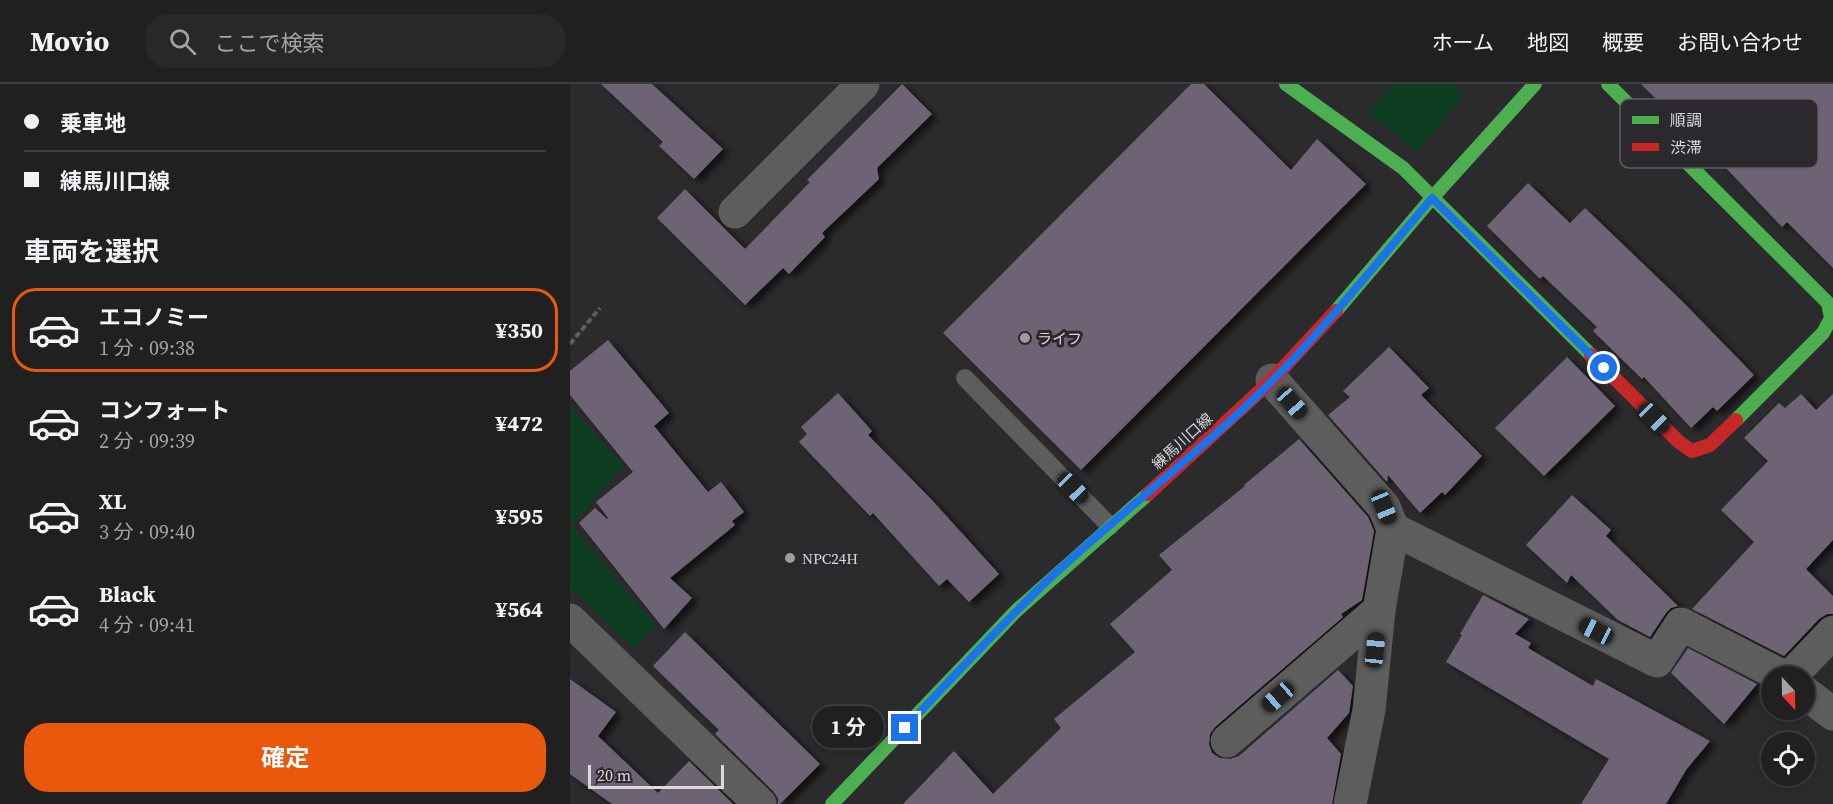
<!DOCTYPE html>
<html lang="ja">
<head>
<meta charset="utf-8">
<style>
  body { margin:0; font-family:"Source Serif 4","Noto Sans JP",serif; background:#28282a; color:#f1f3f6; height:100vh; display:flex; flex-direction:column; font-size:22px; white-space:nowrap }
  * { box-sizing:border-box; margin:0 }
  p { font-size:20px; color:#a2a3a5 }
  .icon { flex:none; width:33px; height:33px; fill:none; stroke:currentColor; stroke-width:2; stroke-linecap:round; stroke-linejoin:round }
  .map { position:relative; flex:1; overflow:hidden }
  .details { display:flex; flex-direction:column; background:#202021; width:570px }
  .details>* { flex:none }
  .banner { display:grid; align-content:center; height:132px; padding:0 24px; background:#202021 }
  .needle { width:39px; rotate:158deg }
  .controls { position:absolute; left:1191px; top:582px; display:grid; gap:12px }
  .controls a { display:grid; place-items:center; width:54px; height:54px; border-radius:50%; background:#202021; box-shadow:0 3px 9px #0003,0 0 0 2px #3d3e3f; font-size:30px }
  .scale { position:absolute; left:18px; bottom:15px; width:136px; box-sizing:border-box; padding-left:6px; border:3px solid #dad9db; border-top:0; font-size:16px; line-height:21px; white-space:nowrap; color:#dad9db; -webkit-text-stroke:4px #2b292d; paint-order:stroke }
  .end { position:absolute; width:27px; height:27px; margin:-14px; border:8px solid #1a73e8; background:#fff; box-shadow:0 0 0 3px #fff }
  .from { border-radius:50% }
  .bubble { position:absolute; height:42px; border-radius:21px; background:#202021; box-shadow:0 3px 9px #0003,0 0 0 2px #3d3e3f; font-size:20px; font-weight:700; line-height:42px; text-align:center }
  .car { position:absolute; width:18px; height:36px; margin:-18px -9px; border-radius:8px; box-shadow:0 0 4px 2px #0007; background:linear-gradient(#222 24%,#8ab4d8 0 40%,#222 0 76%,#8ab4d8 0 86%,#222 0) }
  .banner b { display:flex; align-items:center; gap:21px; height:57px; font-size:22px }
  .banner b+b { border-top:2px solid #3d3e3f }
  .banner i { width:15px; height:15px; background:#f1f3f6 }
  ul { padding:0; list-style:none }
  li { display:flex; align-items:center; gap:18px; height:84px; margin:0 12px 9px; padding:0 12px; border:3px solid transparent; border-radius:24px }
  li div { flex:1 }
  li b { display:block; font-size:22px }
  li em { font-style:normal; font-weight:700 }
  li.current { border-color:#ea580c }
  li>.icon { width:54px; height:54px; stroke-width:1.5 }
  h2 { padding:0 24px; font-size:27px; line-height:72px }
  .cta { display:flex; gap:12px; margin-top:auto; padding:12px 24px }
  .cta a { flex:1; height:69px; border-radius:24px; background:#ea580c; color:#fff; font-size:24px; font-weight:700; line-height:69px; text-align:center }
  header { display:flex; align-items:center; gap:36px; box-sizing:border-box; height:84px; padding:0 30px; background:#202021; border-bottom:2px solid #3d3e3f }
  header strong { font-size:28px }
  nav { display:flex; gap:33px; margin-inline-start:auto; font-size:21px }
  .search { width:420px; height:54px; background:#28282a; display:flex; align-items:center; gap:15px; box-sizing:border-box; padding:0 21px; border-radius:24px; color:#a2a3a5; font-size:22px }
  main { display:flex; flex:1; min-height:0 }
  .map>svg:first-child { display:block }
  .green { fill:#0e3e21 }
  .building { fill:#6e6475; filter:url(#shadow) }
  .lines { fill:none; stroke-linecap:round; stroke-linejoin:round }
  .path { stroke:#5d5e5e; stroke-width:4; stroke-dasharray:6 3; stroke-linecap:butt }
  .lane { stroke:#5d5d5d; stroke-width:18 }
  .street { stroke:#5d5d5d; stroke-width:33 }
  .fast { stroke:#4caf50; stroke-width:14 }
  .jam { stroke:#c62828; stroke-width:14 }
  .route { stroke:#1a73e8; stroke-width:8 }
  .poi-dot { fill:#9d9c9e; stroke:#2b292d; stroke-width:2 }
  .labels { text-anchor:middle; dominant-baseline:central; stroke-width:6; stroke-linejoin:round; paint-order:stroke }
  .poi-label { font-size:15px; fill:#dad9db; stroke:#2b292d; text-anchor:start }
  .street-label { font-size:15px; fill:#dad9db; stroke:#2b292d }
  .key { fill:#2b292d; stroke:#605e61; stroke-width:1.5 }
  .key-label { font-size:16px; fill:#dad9db }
</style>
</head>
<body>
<header>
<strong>Movio</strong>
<div class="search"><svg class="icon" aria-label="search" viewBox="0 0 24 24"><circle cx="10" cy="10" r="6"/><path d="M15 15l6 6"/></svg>ここで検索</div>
<nav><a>ホーム</a><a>地図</a><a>概要</a><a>お問い合わせ</a></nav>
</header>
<main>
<section class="details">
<div class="banner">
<b><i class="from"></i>乗車地</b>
<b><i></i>練馬川口線</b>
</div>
<h2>車両を選択</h2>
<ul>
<li class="current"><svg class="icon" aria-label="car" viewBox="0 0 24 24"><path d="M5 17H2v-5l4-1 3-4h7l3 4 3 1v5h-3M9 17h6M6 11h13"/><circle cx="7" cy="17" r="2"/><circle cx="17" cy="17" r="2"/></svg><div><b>エコノミー</b><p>1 分 · 09:38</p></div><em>¥350</em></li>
<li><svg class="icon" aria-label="car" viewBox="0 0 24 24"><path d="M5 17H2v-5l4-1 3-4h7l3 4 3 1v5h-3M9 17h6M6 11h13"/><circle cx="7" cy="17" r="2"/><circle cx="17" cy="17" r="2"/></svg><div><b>コンフォート</b><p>2 分 · 09:39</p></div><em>¥472</em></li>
<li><svg class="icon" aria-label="car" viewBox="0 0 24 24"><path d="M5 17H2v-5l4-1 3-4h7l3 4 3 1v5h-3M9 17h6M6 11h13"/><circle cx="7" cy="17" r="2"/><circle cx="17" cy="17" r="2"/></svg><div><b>XL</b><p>3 分 · 09:40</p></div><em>¥595</em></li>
<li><svg class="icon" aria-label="car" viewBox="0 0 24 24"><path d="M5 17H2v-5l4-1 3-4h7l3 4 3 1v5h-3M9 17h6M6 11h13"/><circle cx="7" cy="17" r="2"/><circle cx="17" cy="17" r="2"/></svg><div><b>Black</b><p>4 分 · 09:41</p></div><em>¥564</em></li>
</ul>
<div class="cta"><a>確定</a></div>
</section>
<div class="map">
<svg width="1263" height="720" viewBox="0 0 1263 720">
  <defs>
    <filter id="shadow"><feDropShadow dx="6" dy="4" stdDeviation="3" flood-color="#0009"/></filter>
  </defs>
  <rect width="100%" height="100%" fill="#2b2a2c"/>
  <g class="green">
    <path d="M824,0h57l13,11 -47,57 -48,-39z"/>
    <path d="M0,323l54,58 -53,61 85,100 -22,23 -64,-62z"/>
  </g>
  <g class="building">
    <path d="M31,0h51l71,65 -29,30 -35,-33 4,-4z"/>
    <path d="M332,0l30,30 -55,54 2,11 -57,54 3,4 -36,37 -6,-6 -38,37 -88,-87 28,-29 60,60 65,-67 -3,-2z"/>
    <path d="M621,0h13l87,86 26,-31 49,45 -285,286 -138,-137z"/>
    <path d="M1071,0h192v184l-46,-46 -5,5 -75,-79 -4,4 -29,-29 3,-3z"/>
    <path d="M958,99l42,40 15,-15 98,94 71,73 -37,36 -4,-4 -22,21 -47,-51 -2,2 -49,-48 4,-4 -54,-51 -3,3 -53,-53z"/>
    <path d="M38,256l61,73 -15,13 54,66 13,-10 23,30 -12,9 3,4 -65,53 22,20 -28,31 -85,-106 16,-15 12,11 1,-1 -12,-16 37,-30 -63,-77v-24z"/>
    <path d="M819,263l40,41 -8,7 61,61 -37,39 -3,-3 -22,21 -32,-38 -1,7 -59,-67 22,-18 -7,-6z"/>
    <path d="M997,273l48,49 -71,70 -49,-48z"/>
    <path d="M268,309l34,38 -4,4 63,64 68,75 -30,28 -22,-23 -8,7 -66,-73 -3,3 -71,-74 8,-8 -6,-7z"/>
    <path d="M1231,310l15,16 17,-16v146l-27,29 27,27v18h-6l-8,5 -35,37 -92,-47 62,-67 -33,-32 47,-49 -24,-23 35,-35 6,5z"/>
    <path d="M729,355l69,78 6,14 -12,69 -21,14 2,3 -128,110 -5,7 -1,10 3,9 8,5 10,1 9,-3 99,-86 15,16 -4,27 -22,25 14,16 -9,50h-429l51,-53 39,43 68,-66 -7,-9 81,-67 -25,-28 62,-54 -13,-15 86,-69 -1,-1z"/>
    <path d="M1002,411l39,35 -5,6 72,70 -7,2 -5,5 -16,24 -32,-17 -47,-45 -4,8 -41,-38z"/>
    <path d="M913,511l46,24 -14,15 16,9 -3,5 65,38 3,-7 114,62 -24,29 -20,34h-85l28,-45 -163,-97 16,-27 -2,-1z"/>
    <path d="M115,548l135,132 -40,40h-2v-6l-5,-7 -58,-57 4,-4 -66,-64z"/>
    <path d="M1118,564l69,36 -33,40 -53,-51z"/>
    <path d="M0,595l46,33 -18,24 60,57 31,-32 44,43h-121l-42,-30z"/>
  </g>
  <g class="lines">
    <path class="path" d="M0,260l30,-36"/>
    <path class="lane" d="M395,294l145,148"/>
    <g class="street">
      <path d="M165,128l128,-128"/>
      <path d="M702,296l112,127 9,22 -14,81 -10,100 -19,94"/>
      <path d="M823,445l264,132 24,-37 101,52"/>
      <path d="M0,536l190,184"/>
      <path d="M1221,592l42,-44"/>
      <path d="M1234,608l29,22"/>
      <path d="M657,657l152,-131"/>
    </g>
    <g class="fast">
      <path d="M716,0l117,84 188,187"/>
      <path d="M1038,0l220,219 3,15 -8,15 -87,87"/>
      <path d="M766,227l96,-113 103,-114"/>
      <path d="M262,720l184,-193 132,-117"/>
    </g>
    <g class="jam">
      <path d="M1021,271l88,87 13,9 18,-6 26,-25"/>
      <path d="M578,410l124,-114 64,-69"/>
    </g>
  </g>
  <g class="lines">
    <path class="route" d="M335,644c47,-50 93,-100 142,-147 74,-69 155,-130 227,-202 56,-57 106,-120 158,-181l172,170"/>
  </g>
  <g class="poi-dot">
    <circle cx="455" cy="254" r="6"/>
    <circle cx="220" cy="474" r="6"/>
  </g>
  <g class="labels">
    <g class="poi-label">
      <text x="467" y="254">ライフ</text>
      <text x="232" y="474">NPC24H</text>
    </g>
    <g class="street-label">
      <text transform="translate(612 357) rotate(-42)">練馬川口線</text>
    </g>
  </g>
  <rect x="1050" y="15" width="198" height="69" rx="9" class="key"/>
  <rect x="1062" y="32" width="27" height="8" fill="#4caf50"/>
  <rect x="1062" y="59" width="27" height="8" fill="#c62828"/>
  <g class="key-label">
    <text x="1100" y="42">順調</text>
    <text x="1100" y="69">渋滞</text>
  </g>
</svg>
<div class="controls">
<a><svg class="needle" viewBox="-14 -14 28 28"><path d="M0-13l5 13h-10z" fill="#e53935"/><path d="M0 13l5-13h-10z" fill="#a2a3a5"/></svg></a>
<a><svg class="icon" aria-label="locate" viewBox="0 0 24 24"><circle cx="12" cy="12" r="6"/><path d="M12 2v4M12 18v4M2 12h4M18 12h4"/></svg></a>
</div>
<div class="scale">20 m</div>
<i class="end from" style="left:1034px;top:284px"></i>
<i class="end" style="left:335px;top:644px"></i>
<div class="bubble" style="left:242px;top:622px;width:72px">1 分</div>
<i class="car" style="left:722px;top:319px;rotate:139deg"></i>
<i class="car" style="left:1084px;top:334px;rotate:135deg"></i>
<i class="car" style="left:503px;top:404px;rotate:136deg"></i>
<i class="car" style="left:814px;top:423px;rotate:158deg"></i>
<i class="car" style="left:1026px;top:547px;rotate:297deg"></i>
<i class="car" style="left:805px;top:566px;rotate:6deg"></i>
<i class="car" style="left:708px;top:613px;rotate:229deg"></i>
</div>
</main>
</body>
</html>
